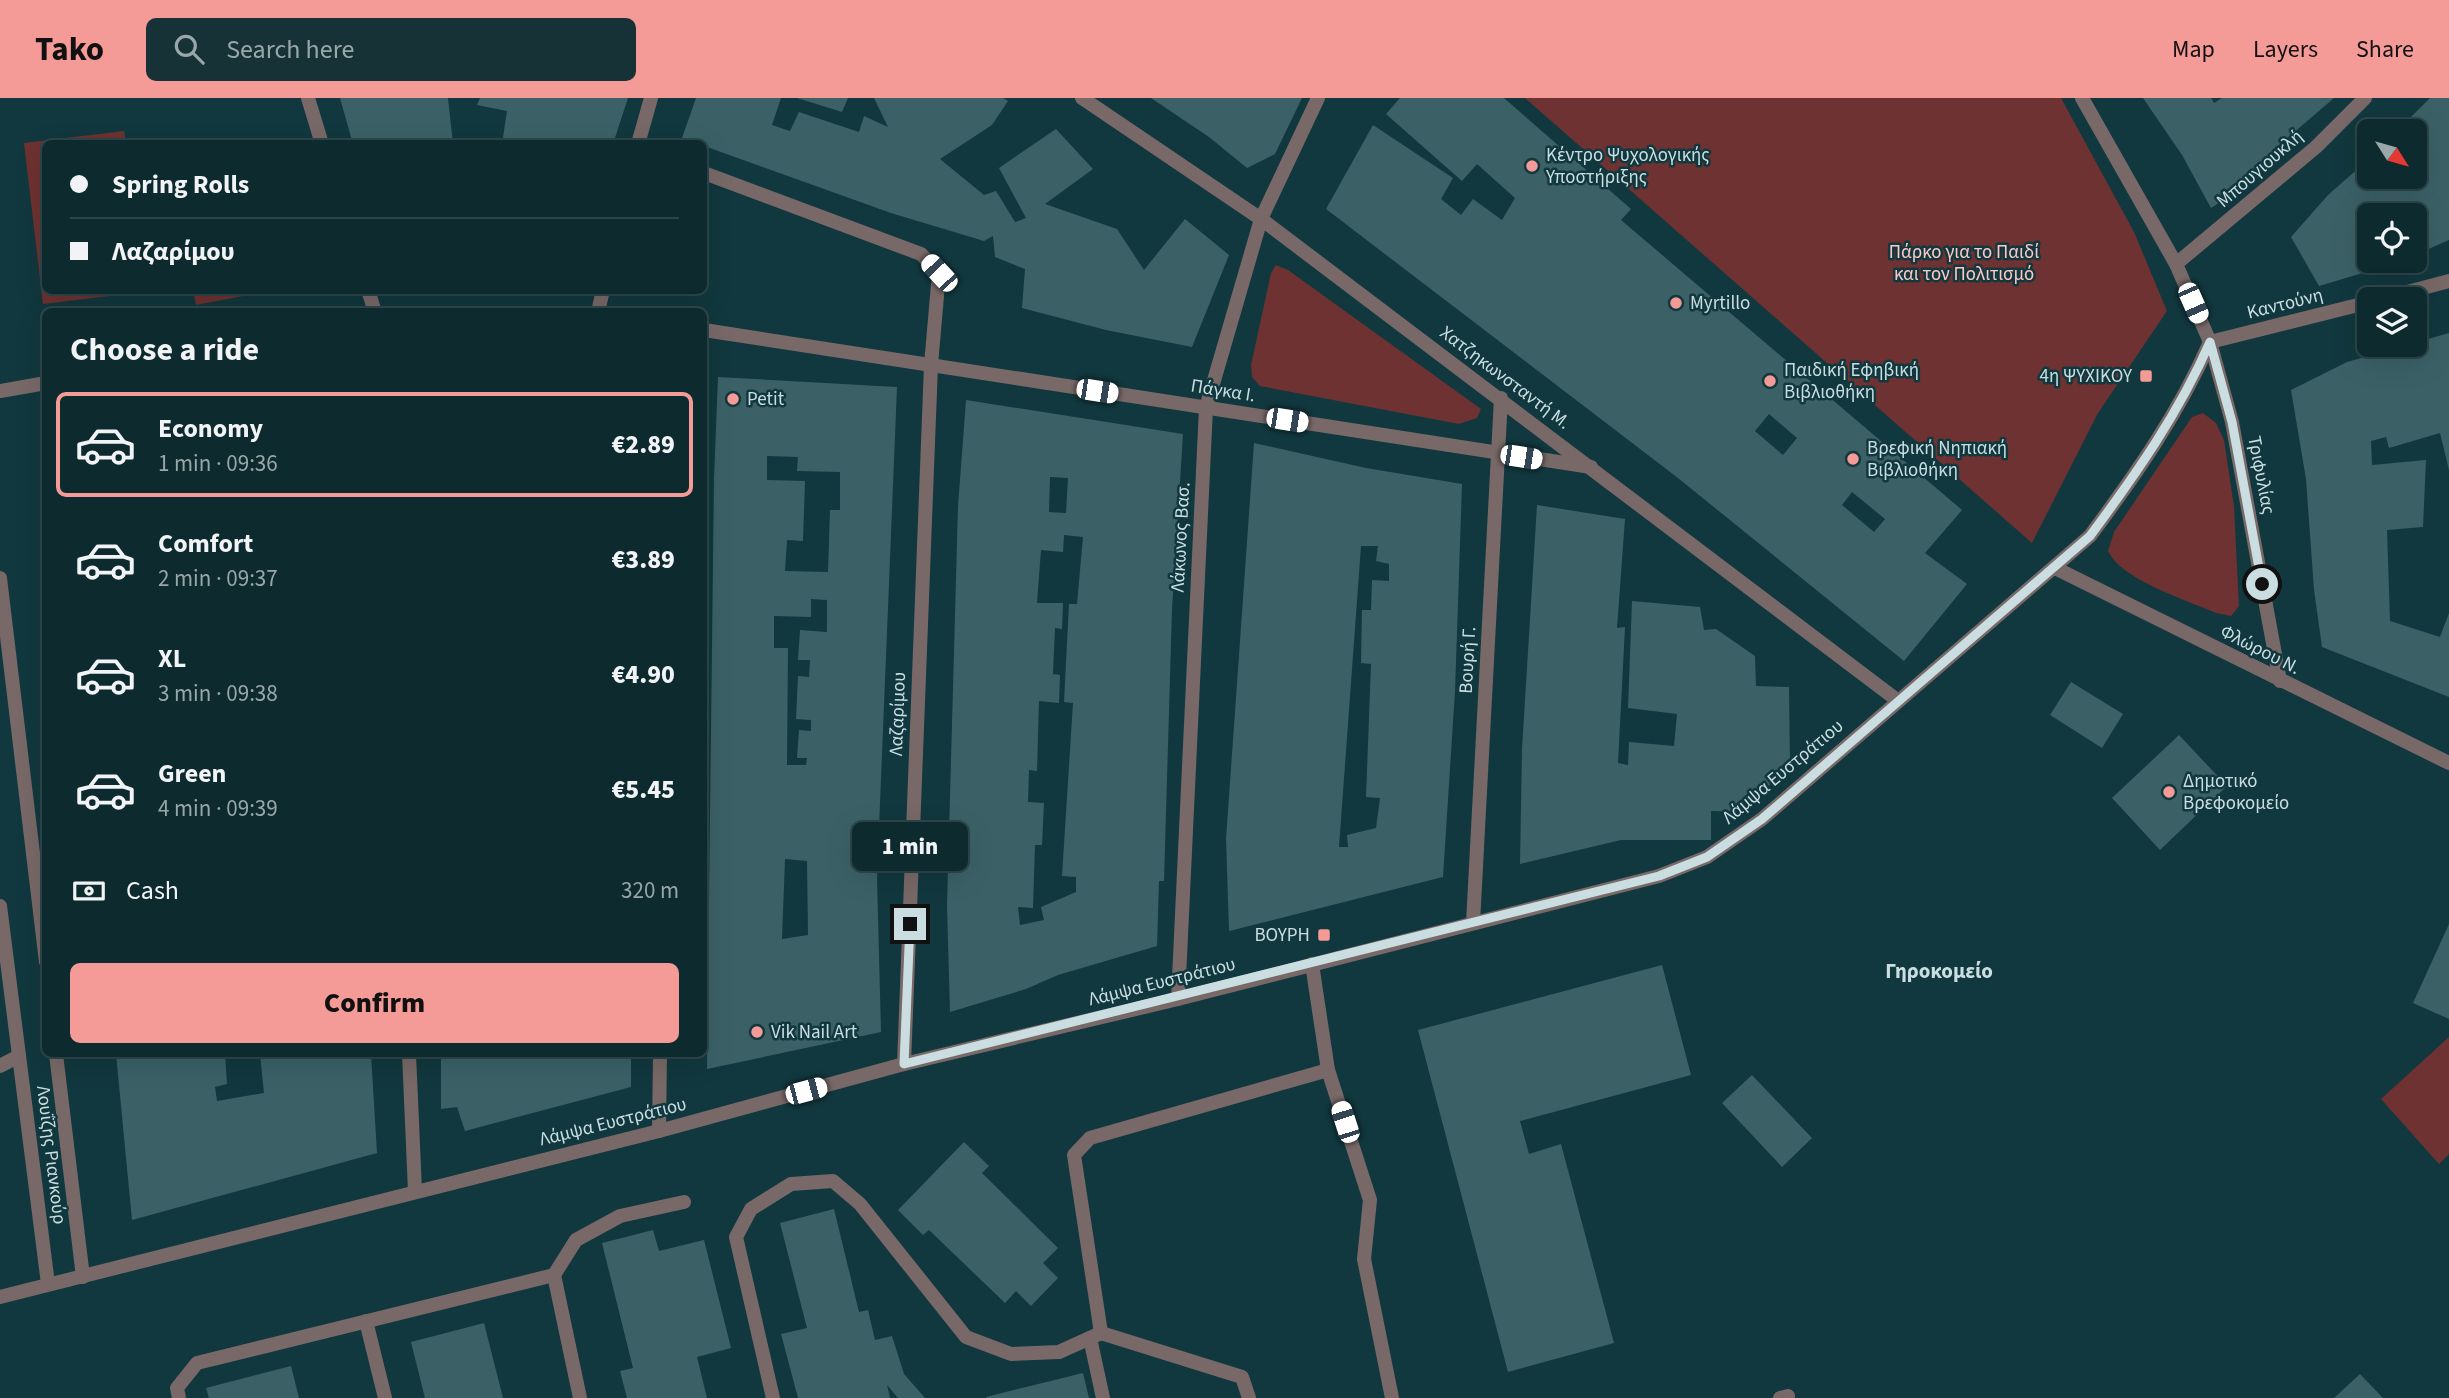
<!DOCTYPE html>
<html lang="en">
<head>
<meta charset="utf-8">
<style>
  body { margin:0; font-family:"Source Sans 3",sans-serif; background:#163236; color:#f1f3f6; height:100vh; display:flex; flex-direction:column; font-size:26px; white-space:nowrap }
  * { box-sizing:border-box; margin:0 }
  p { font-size:23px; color:#9aa7aa }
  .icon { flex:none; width:38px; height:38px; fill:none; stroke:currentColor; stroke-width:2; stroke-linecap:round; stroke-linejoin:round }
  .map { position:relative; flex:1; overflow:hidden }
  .drawer { position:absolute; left:42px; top:210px; width:665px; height:749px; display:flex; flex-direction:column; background:#0d2a2e; border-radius:10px; box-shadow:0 7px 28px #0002,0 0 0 2px #2d464a }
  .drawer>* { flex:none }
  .top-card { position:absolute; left:42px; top:42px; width:665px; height:154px; border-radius:10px; box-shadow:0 7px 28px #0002,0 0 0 2px #2d464a; display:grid; align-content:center; height:154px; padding:0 28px; background:#0d2a2e }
  .needle { width:46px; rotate:127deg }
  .buttons { position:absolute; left:2357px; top:21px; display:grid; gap:14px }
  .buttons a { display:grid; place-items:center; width:70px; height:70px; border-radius:10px; background:#0d2a2e; box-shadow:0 7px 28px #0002,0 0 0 2px #2d464a; font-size:35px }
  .end { position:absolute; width:32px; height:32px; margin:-16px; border:9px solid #cadee2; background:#111; box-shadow:0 0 0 4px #111 }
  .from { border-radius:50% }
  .bubble { position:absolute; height:49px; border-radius:10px; background:#0d2a2e; box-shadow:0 7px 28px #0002,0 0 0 2px #2d464a; font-size:23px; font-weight:800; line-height:49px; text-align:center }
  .car { position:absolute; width:21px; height:42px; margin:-21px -10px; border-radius:9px; box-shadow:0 0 5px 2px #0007; background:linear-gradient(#fff 24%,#345 0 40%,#fff 0 76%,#345 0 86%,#fff 0) }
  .top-card b { display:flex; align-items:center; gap:24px; height:66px; font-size:26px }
  .top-card b+b { border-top:2px solid #2d464a }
  .top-card i { width:18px; height:18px; background:#f1f3f6 }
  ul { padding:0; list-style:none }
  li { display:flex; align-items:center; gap:21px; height:105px; margin:0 14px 10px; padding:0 14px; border:4px solid transparent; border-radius:10px }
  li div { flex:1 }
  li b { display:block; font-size:26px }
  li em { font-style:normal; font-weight:800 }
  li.selected { border-color:#f59b97 }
  li>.icon { width:63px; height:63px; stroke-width:1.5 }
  h2 { padding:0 28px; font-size:32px; line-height:84px }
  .pay { display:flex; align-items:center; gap:18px; height:77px; padding:0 28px; font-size:26px }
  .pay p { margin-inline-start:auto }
  .cta { display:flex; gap:14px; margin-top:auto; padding:14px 28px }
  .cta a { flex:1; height:80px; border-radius:10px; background:#f59b97; color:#111; font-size:28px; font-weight:800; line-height:80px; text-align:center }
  header { display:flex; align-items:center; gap:42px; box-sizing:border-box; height:98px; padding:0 35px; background:#f59b97; color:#111 }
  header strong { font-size:33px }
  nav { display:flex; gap:38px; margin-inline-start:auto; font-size:24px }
  .search { width:490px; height:63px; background:#163236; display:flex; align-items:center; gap:18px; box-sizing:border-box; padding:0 24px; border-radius:10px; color:#9aa7aa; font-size:26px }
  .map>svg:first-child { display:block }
  .green { fill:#6d3231 }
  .building { fill:#3b6167; fill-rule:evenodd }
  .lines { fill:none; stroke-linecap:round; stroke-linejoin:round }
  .service { stroke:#786968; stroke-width:14 }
  .pedestrian { stroke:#786968; stroke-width:14 }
  .minor { stroke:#786968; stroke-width:14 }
  .tertiary { stroke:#786968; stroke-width:14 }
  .route { stroke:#cadee2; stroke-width:9 }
  .poi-dot { fill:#f59b97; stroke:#11383e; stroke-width:2.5 }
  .labels { text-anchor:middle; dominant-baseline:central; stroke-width:5; stroke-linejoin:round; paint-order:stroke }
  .poi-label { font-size:19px; fill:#cadee2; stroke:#11383e; text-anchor:start }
  .street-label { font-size:19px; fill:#cadee2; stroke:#11383e }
  .park-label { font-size:19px; fill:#ffc8c5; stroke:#11383e }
  .neighbourhood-label { font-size:21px; font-weight:bold; fill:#cadee2; stroke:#11383e }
</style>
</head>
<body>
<header>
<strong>Tako</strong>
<div class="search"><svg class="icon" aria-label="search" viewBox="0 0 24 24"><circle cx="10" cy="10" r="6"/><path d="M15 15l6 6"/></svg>Search here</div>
<nav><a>Map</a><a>Layers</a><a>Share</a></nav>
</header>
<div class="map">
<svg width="2449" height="1300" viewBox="0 0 2449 1300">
  <rect width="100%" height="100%" fill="#11383e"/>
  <g class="green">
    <path d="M1525,0h536l73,134 33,79 -69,102 -66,130z"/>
    <path d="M124,33l2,12 -80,1v146l97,2 -100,12 -19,-161z"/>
    <path d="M1276,167l12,5 193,139 -4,9 -18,6 -199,-38 -8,-9 -1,-12 20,-92z"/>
    <path d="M193,193v-1l76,1 -73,14z"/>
    <path d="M2203,315l13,10 8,17 10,66 5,100 -8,10 -15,-3c-29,-13 -95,-33 -108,-62l6,-19 78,-115z"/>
    <path d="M2449,939v117l-10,10 -58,-65z"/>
  </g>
  <g class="building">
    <path d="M340,0h108l5,46h-100z"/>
    <path d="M480,0h148l-15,46h-111l5,-33 -30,-6z"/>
    <path d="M696,0h85l-9,27 18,6 9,-19 60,20 5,-16 24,11 -14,-29h129l5,3 -16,24 -52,34 44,36 12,-4 19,31 11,-4 -27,-50 57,-39 37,40 -48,35 72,25 27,41 41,-51 44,36 -37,92 -86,-17 -84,-22 3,-39 -30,-12 -2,-21 -9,5 -93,-28 -209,-75z"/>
    <path d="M797,0h51l-6,14z"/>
    <path d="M1151,0h151l-27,56 -28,14 -38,-31z"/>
    <path d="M1400,0h104l127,111 -10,11 341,290 -37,43 42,31 -63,77 -226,-183 -352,-269 47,-84 80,53 -12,21 20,16 12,-16 29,21 13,-22 -38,-34 -15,17 -76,-67zM1769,316l28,24 -14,17 -28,-24zM1852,394l33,27 -11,13 -32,-27z"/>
    <path d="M2143,0h68l3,5 8,-5h112l-56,48 -23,34 -44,28 -29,-53z"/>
    <path d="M2430,0h19v142l-34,15v-40h-45v46h33l-84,25 -28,-49 37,-42 42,-37v19h45v-46h-18z"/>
    <path d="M2449,235v137l-9,-37 -51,15 -3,-11 -15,4 1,24 54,-5 -3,67 -36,3 3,91 50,16 9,-24v84l-127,-50 -8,-57 -8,-111 -15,-89 56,-28z"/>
    <path d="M718,279l179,10 -20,490 4,155 -174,37 7,-591zM767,358l31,1 -1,14 43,1v38h-10l-2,62 -43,-1 2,-31 16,1 2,-60 -38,-1zM811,501l16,1v32l-27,-2 -2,30h12l-1,17 -11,-1 -2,43 15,1v11l-12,-1 -2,28h10l-1,7h-19l1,-117h-14v-32l37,1zM785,761l22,2 1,74 -26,4z"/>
    <path d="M966,302l217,34 -11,175 -8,272h-5l-2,65 -99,29 -32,14 -76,23 -3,-106 11,-400zM1050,379l18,1 -2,35 -17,-1zM1064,437l19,2 -6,67h-8l-5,98 9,1 -11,173 14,1v15l-35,15 3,13 -24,5 -2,-18 15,1 2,-63h7l2,-42 -16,-1 1,-32 8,1 2,-70 20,2 1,-28 -7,-1 2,-46 7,1 1,-26h-26l4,-53 22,2z"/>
    <path d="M1254,345l112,25 96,16 -7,207 -12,186 -214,54 -3,-92zM1361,448h17l-2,15 13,3v17l-17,-1 -1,30h-9l-1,53 10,1 -5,133 14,1 -4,30 -29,7 1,12h-9z"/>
    <path d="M1537,407l88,14 -8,109 8,-1 -7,136 10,2 1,-23 45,4 3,-32 -49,-6 4,-107 68,6 4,23 12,-1 39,27 1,30 33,1 1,75 -8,3 -3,11 -38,36 -30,-1v29h-90l-101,24 2,-115z"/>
    <path d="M2071,584l52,32 -21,34 -52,-33z"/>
    <path d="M2179,637l48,51 -67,64 -48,-52z"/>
    <path d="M2449,826v95l-36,-16z"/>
    <path d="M1662,867l29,110 -171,46 9,33 32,-10 53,199 -106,29 -90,-342z"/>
    <path d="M116,956h109l2,30 -12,3 2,14 47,-8 -4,-39h111l6,99 -245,67z"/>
    <path d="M441,956h190v33l-166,44 -8,-24 -16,2z"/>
    <path d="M1752,977l60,63 -30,29 -60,-64z"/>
    <path d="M964,1044l25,24 -7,7 76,75 -15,15 15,15 -27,28 -15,-15 -11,12 -76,-73 -6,5 -25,-25z"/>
    <path d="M834,1111l25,103 9,-2 7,30 17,-4 12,38 21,24h-27l-11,-13 3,13h-92l-17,-64 26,-6 -27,-105z"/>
    <path d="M653,1132l6,21 45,-11 27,108 -34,9 10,41h-80l-7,-27 13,-3 -31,-125z"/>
    <path d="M484,1225l19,75h-78l-14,-56z"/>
    <path d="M291,1268l8,32h-90l-3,-10z"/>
    <path d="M1083,1275l6,25h-103v-1z"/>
    <path d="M2360,1276l23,24h-49z"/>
  </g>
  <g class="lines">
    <g class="service">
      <path d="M1312,866l16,106 42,130 -6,59 28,139"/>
      <path d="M0,968l19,-10"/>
      <path d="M366,1223l19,77"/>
      <path d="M1101,1235l141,44 7,21"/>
      <path d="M1090,1240l13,60"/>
      <path d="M179,1300l-2,-10 20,-25 357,-88"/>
      <path d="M580,1300l-26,-123 22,-35 44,-24 64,-14"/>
      <path d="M773,1300l-37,-161 15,-28 40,-25 42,-3 27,23 106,133 45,17 48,-2 42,-19 -27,-178 16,-17 238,-68"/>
      <path d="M1780,1300l8,-2"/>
    </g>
    <path class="pedestrian" d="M0,293l46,-8"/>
    <g class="minor">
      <path d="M308,0l14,46"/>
      <path d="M1082,0l179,121 636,481"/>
      <path d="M638,46l13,-46"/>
      <path d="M704,75l217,81 18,19 -8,92 -27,699"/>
      <path d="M2176,166l140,-117 49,-49"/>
      <path d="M368,192l7,22"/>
      <path d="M598,214l5,-22"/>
      <path d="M704,232l887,137"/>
      <path d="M0,480l46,384"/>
      <path d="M0,808l48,378"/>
      <path d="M1473,825l28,-525"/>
      <path d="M1178,901l28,-591 55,-189 57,-121"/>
      <path d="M56,956l27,223"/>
      <path d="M409,956l6,137"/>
      <path d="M659,1033l1,-77"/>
    </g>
    <g class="tertiary">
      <path d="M2082,0l94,166 34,78 22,80 48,259"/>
      <path d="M2381,201l68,-18"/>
      <path d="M2210,244l160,-40"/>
      <path d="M2055,470l394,195"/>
      <path d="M0,1199l659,-166 245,-67 274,-65 481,-123 48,-19 55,-38 328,-283c46,-62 89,-123 120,-194"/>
    </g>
  </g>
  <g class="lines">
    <path class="route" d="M910,826l-6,140 755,-188 48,-19 55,-38 328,-283c46,-62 89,-123 120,-194l22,80 30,162"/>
  </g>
  <g class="poi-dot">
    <circle cx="1532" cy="68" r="7"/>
    <circle cx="1676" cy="205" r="7"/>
    <rect x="2139" y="271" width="14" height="14" rx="3.5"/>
    <circle cx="1770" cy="283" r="7"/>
    <circle cx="733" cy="301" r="7"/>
    <circle cx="1853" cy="361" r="7"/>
    <circle cx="2169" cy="694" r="7"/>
    <rect x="1317" y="830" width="14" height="14" rx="3.5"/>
    <circle cx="757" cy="934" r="7"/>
  </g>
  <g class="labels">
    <g class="poi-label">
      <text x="1546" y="57">Κέντρο Ψυχολογικής<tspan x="1546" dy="22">Υποστήριξης</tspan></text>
      <text x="1690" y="205">Myrtillo</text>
      <text x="1784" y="272">Παιδική Εφηβική<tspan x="1784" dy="22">Βιβλιοθήκη</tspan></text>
      <text x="2132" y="278" text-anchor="end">4η ΨΥΧΙΚΟΥ</text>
      <text x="747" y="301">Petit</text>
      <text x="1867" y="350">Βρεφική Νηπιακή<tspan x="1867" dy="22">Βιβλιοθήκη</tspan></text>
      <text x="2183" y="683">Δημοτικό<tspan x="2183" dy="22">Βρεφοκομείο</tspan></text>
      <text x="1310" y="837" text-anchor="end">ΒΟΥΡΗ</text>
      <text x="771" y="934">Vik Nail Art</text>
    </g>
    <g class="street-label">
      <text transform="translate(2260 71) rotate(-41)">Μπουγιουκλή</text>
      <text transform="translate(2285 206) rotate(-14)">Καντούνη</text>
      <text transform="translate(1505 280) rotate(37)">Χατζηκωνσταντή Μ.</text>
      <text transform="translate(1223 293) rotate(9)">Πάγκα Ι.</text>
      <text transform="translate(2261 377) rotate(79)">Τριφυλίας</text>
      <text transform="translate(1181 439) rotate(-87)">Λάκωνος Βασ.</text>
      <text transform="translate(2260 552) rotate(27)">Φλώρου Ν.</text>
      <text transform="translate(1468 562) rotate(-87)">Βουρή Γ.</text>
      <text transform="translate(898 616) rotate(-88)">Λαζαρίμου</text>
      <text transform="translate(1783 674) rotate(-40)">Λάμψα Ευστράτιου</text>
      <text transform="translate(1162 884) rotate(-14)">Λάμψα Ευστράτιου</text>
      <text transform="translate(613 1024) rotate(-14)">Λάμψα Ευστράτιου</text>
      <text transform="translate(51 1057) rotate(83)">Λουΐζης Ριανκούρ</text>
    </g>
    <g class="park-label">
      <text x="1964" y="154">Πάρκο για το Παιδί<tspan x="1964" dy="22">και τον Πολιτισμό</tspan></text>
    </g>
    <g class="neighbourhood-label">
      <text x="1939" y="873">Γηροκομείο</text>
    </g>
  </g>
</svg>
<div class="buttons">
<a><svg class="needle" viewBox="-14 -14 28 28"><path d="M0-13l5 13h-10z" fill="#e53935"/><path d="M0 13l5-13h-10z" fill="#9aa7aa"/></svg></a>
<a><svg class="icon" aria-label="locate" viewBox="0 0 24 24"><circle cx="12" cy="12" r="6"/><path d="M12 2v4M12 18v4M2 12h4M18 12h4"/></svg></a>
<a><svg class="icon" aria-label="layers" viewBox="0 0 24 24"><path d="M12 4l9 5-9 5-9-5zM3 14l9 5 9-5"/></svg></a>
</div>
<i class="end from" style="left:2262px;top:486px"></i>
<i class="end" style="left:910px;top:826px"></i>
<div class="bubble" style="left:852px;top:724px;width:116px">1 min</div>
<i class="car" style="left:939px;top:175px;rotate:317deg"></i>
<i class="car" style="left:2193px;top:205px;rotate:156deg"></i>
<i class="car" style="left:1097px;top:293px;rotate:99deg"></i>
<i class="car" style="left:1287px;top:322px;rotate:99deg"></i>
<i class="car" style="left:1521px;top:359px;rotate:99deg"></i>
<i class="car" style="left:806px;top:993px;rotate:75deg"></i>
<i class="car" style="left:1345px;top:1024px;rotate:342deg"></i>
<div class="top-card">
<b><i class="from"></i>Spring Rolls</b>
<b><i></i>Λαζαρίμου</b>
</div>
<section class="drawer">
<h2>Choose a ride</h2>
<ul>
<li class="selected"><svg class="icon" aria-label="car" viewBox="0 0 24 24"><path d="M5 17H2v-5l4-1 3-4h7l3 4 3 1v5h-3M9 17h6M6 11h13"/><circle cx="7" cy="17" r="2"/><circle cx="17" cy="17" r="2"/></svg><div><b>Economy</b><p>1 min · 09:36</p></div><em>€2.89</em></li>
<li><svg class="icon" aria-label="car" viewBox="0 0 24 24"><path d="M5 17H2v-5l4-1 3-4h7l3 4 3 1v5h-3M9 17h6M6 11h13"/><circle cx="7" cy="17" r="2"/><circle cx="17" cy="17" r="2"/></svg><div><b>Comfort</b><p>2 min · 09:37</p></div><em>€3.89</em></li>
<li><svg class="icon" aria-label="car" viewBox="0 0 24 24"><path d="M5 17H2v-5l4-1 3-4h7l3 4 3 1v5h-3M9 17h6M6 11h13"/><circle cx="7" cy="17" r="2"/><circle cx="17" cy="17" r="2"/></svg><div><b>XL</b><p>3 min · 09:38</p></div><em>€4.90</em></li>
<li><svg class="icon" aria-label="car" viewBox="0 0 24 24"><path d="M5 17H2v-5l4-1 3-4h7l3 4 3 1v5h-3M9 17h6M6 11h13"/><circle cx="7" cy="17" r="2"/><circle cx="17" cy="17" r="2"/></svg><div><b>Green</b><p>4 min · 09:39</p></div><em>€5.45</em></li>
</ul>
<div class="pay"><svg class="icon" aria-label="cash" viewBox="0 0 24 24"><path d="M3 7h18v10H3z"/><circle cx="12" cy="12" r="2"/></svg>Cash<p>320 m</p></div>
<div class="cta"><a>Confirm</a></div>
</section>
</div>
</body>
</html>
